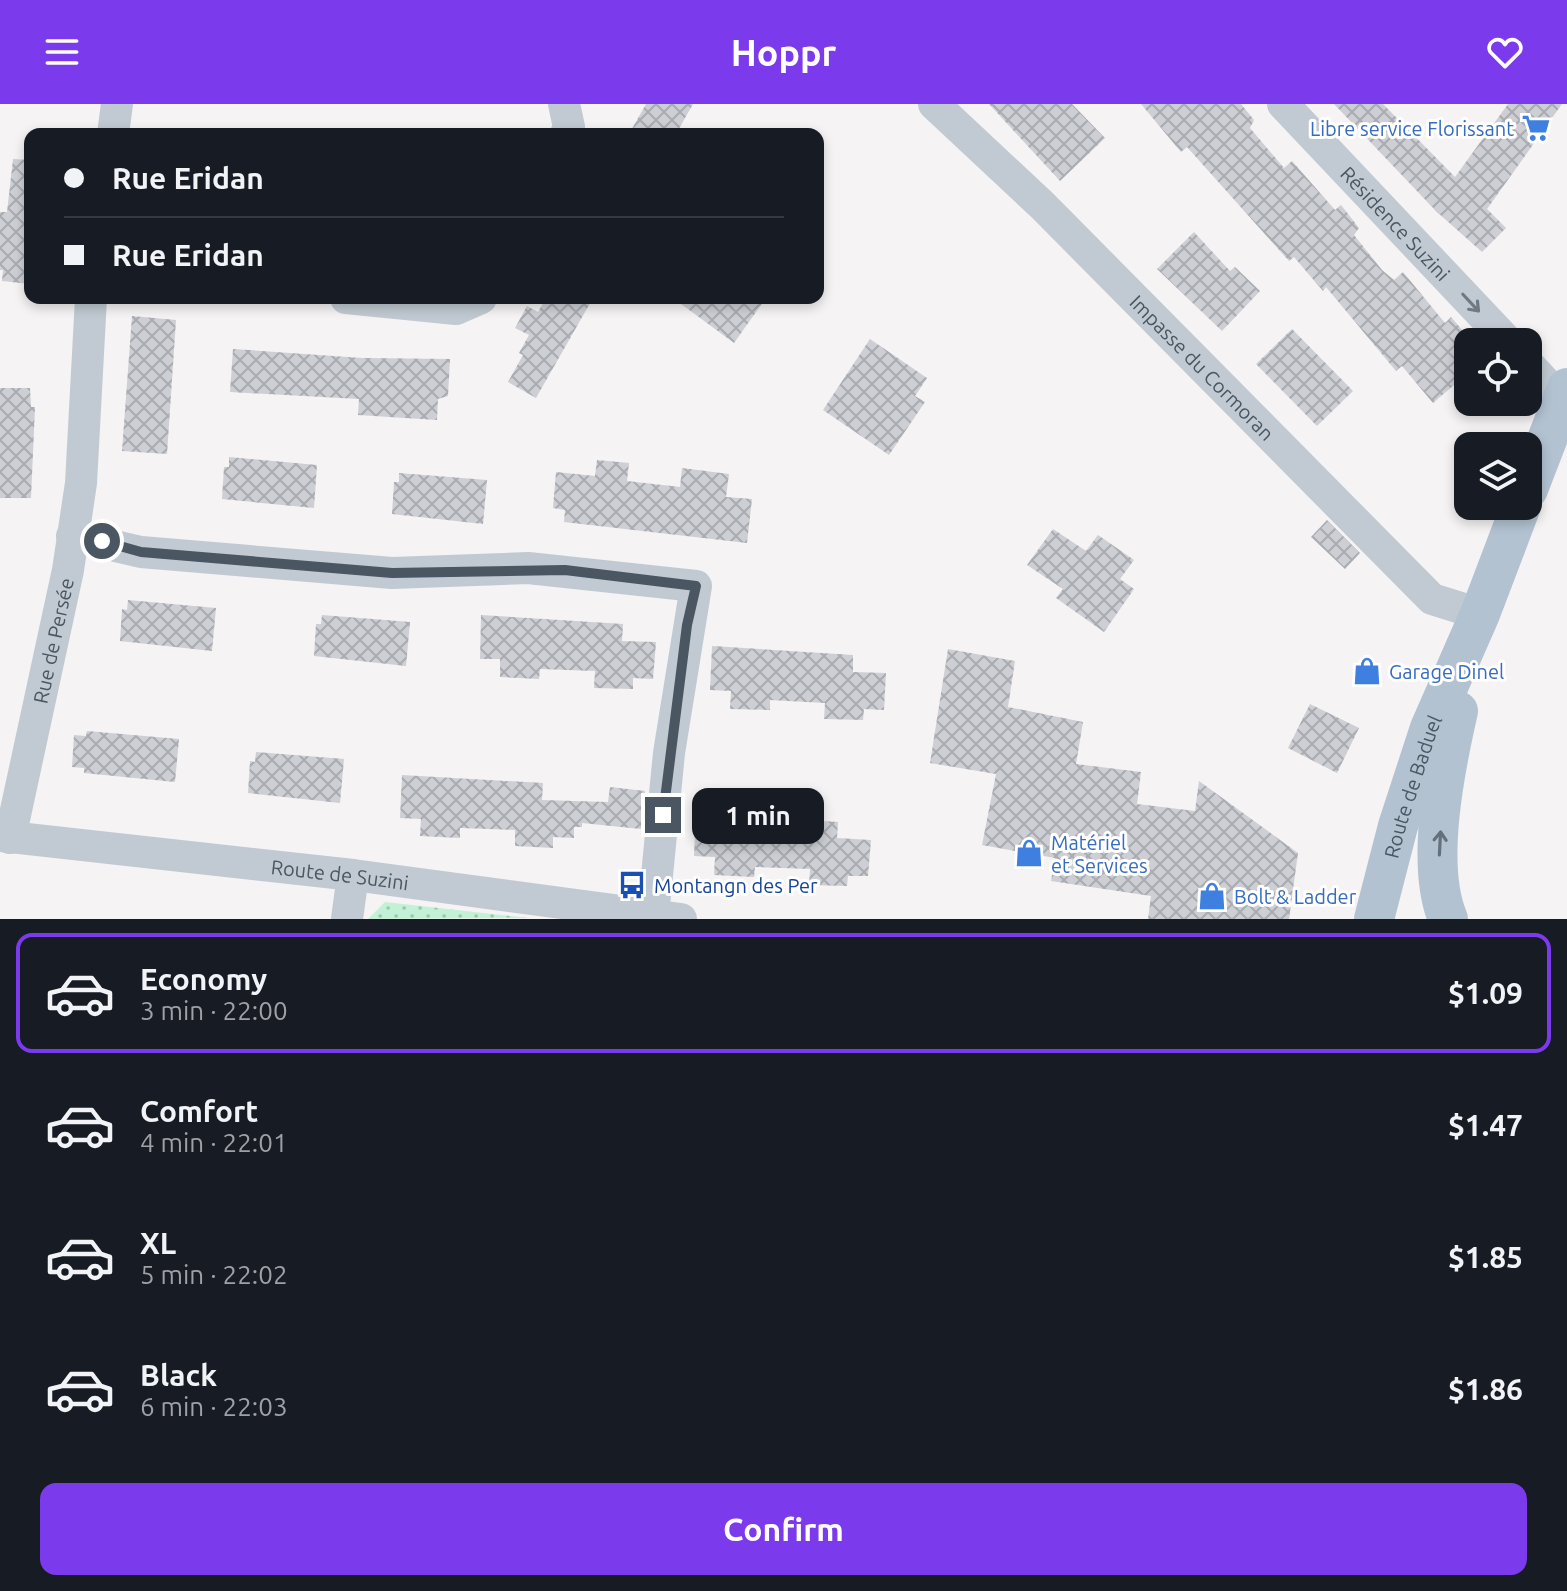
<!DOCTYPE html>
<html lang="en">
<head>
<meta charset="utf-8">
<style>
  body { margin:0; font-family:Ubuntu,sans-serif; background:#242831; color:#f1f3f6; height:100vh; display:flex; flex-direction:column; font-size:30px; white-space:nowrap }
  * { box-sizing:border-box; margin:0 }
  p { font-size:26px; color:#9ea1a6 }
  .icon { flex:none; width:44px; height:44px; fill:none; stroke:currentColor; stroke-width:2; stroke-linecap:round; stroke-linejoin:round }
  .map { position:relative; height:815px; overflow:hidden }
  .details { display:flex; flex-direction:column; background:#171b24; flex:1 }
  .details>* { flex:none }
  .guide { position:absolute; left:24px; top:24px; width:800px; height:176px; border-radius:16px; box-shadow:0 4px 12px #0003; display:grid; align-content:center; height:176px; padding:0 40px; background:#171b24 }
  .controls { position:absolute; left:1454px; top:224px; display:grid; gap:16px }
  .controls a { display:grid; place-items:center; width:88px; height:88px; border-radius:16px; background:#171b24; box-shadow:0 4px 12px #0003; font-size:40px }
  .end { position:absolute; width:36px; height:36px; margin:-18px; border:10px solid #4a5661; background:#fff; box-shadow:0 0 0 4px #fff }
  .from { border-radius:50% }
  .bubble { position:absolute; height:56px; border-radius:16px; background:#171b24; box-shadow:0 4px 12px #0003; font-size:26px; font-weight:700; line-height:56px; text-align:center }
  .guide b { display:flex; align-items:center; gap:28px; height:76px; font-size:30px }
  .guide b+b { border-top:2px solid #363941 }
  .guide i { width:20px; height:20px; background:#f1f3f6 }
  ul { padding:14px 0 0; list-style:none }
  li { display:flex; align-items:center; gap:24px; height:120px; margin:0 16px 12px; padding:0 24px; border:4px solid transparent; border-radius:16px }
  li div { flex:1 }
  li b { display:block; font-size:30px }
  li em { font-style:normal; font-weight:700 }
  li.on { border-color:#7c3aed }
  li>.icon { width:72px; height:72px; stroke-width:1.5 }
  .primary-button { display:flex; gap:16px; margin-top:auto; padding:16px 40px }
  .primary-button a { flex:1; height:92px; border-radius:16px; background:#7c3aed; color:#fff; font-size:32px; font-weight:700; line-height:92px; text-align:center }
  header { display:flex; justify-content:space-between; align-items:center; height:104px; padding:0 40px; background:#7c3aed; color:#fff; font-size:36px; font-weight:700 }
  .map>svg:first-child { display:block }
  .grass { fill:url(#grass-dots) }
  .building { fill:url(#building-cross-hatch) }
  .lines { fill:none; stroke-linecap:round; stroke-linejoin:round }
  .minor { stroke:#c1cad2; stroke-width:32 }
  .major { stroke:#b3c2d1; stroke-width:40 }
  .oneway { stroke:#6e7983 }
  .oneway2 { stroke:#64717d }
  .route { stroke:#4a5661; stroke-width:10 }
  .labels { text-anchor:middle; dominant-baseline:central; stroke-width:6; stroke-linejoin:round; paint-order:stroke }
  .shop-label { font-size:20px; fill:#366cbe; stroke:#fff; text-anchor:start }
  .street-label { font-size:20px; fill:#4a5661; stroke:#fff }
  .transit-label { font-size:20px; fill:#164399; stroke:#fff; text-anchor:start }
</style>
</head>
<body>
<header><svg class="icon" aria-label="menu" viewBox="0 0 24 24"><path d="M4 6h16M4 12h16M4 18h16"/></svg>Hoppr<svg class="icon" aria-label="heart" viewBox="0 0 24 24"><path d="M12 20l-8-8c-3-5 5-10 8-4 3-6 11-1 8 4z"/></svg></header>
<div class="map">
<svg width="1567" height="815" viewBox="0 0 1567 815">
  <defs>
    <pattern id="grass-dots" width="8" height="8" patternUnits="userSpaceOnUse" patternTransform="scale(2)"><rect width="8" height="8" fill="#c3f1d5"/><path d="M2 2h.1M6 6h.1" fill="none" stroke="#a0c6b0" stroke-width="1.8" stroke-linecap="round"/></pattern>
    <pattern id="building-cross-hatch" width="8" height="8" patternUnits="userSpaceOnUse" patternTransform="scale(2)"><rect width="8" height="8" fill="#cdcfd5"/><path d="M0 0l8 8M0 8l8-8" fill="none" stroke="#a8abb0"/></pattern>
  </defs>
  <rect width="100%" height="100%" fill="#f5f3f3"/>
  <path class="grass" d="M385,798l144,16 -161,1z"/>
  <g class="building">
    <path d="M646,0h47l-17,30h-47z"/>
    <path d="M989,0h83l33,34 -45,43z"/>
    <path d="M1141,0h100l13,16 -4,8 34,40 8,-7 43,49 6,-5 18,23 -5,7 28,35 12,10 9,-8 42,51 6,-6 17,20v36l-35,30 -31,-37 -6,5 -70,-84 -3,4 -29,-34 -5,4 -102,-114 -6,5z"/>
    <path d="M1334,0h49l72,73 53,-73h54l-75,105 19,19 -24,24 -45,-40z"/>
    <path d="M13,55l17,1v124l-28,-3 1,-11h-3v-58h7z"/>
    <path d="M1194,128l36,39 5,-4 25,24 -38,40 -65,-62z"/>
    <path d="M546,194h47l-57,100 -28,-16 15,-27 -4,-2 10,-18 -14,-7 12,-22 11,6z"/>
    <path d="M673,194h93l-32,45z"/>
    <path d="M132,212l44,4 -9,134 -45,-3z"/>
    <path d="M1292,225l61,62 -36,35 -61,-62z"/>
    <path d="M870,235l57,39 -12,18 10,6 -36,53 -66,-45z"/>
    <path d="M233,245l129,9 88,1 -2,37 -10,3 -1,21 -79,-5 1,-16 -129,-7z"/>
    <path d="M0,284h30l1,19h4l-4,91h-31z"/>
    <path d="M229,353l88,8 -3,43 -92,-9 2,-32h5z"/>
    <path d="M597,356l32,3 -2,18 53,6 2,-19 47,6 -3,23 26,2 -5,44 -183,-21 1,-12 -12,-2 3,-36 39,4z"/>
    <path d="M399,369l88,7 -4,44 -91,-10 2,-32h5z"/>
    <path d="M1327,416l33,33 -15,16 -34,-32z"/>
    <path d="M1053,425l33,22 12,-16 36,25 -14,19 14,10 -30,43 -48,-34 7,-9 -36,-24z"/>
    <path d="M128,496l88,8 -4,43 -92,-10 2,-32 5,1z"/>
    <path d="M322,511l88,7 -4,44 -92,-10 2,-32h5z"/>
    <path d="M481,511l142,9 -1,17 34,1 -3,37 -20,-1v11l-39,-1 1,-17 -55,-2 -1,10 -39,-2v-18h-20z"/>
    <path d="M712,542l141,9v17l33,1 -2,37 -20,-1 -1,11 -39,-1 1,-16 -55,-3v10l-40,-1 1,-18 -21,-1z"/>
    <path d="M948,545l67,12 -7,46 75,15 -7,42 65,8 -4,32 58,7 4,-30 99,72 -9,66h-141l3,-23 -100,-15 4,-23 -73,-13 14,-71 -66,-11z"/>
    <path d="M1310,600l49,24 -22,45 -49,-25z"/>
    <path d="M87,627l92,8 -4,43 -91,-9v-5l-12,-1 2,-32 12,1z"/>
    <path d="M256,648l88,7 -4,44 -92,-10 2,-32 5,1z"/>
    <path d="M402,671l141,8 -1,17 66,2 2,-15 35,4 -4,38 -59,-6v4h-8v11l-21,-1v11l-38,-2v-16l-55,-2v10l-40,-2 1,-17 -21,-1z"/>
    <path d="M696,709l142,9 -1,16 34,2 -3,36h-20l-1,10 -38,-1 1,-16 -55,-2 -1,10 -40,-2 1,-18 -21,-1z"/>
  </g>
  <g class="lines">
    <g class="minor">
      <path d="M564,0l5,23 -3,7"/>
      <path id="s1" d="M934,0l109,102 389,393 48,15"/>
      <path id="s2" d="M1283,0l225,238"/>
      <path d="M113,30l4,-30"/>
      <path d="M346,194l110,11 25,-11"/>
      <path d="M1528,260l34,36"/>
      <path d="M72,432l69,16 251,21 136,-5 168,18 -27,167 -16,163"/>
      <path id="s3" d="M0,732l353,39 328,44"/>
      <path id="s4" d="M10,734l58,-268 13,-87 10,-185"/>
      <path d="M347,815l6,-44"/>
    </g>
    <g class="major">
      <path d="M1528,385l39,-101"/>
      <path id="s5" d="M1374,815l24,-93 32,-98 50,-114 41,-108"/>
      <path d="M1448,815c-23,-54 -3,-151 10,-208"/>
    </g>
  </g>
  <defs><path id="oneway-shaft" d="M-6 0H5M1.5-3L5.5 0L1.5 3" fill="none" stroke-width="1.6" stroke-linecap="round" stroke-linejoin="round" transform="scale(2)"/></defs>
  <use class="oneway" href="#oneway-shaft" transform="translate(1471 199) rotate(47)"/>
  <use class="oneway2" href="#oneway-shaft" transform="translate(1440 739) rotate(-87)"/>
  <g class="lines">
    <path class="route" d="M102,437l39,11 251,21 173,-3 131,16 -9,39 -24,190"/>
  </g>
  <defs>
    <symbol id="supermarket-bare" viewBox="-9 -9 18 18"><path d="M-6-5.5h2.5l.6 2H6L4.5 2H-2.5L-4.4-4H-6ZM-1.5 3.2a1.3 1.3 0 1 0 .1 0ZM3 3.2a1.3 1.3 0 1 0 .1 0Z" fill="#3f7fe0" stroke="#fff" stroke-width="2.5" paint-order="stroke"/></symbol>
    <symbol id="shop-bare" viewBox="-9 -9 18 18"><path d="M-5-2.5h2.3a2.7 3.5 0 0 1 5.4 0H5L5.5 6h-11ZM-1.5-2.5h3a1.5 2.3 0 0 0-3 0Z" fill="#3f7fe0" stroke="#fff" stroke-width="2.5" paint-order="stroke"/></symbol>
    <symbol id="bus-bare" viewBox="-9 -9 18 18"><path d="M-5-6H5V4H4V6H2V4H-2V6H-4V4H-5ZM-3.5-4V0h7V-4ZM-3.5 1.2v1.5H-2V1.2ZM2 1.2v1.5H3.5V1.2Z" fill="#1a4fb4" stroke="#fff" stroke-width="2.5" paint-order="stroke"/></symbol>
  </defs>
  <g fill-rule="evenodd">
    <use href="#supermarket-bare" x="1516" y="4" width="40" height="40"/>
    <use href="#shop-bare" x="1347" y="547" width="40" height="40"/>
    <use href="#shop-bare" x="1009" y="729" width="40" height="40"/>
    <use href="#bus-bare" x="612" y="761" width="40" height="40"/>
    <use href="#shop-bare" x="1192" y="772" width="40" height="40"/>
  </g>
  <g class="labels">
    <g class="shop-label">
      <text x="1514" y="24" text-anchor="end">Libre service Florissant</text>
      <text x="1389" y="567">Garage Dinel</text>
      <text x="1051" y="738">Matériel<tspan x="1051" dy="23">et Services</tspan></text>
      <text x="1234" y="792">Bolt &amp; Ladder</text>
    </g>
    <g class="street-label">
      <text stroke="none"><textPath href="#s2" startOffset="164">Résidence Suzini</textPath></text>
      <text stroke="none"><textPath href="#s1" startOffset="376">Impasse du Cormoran</textPath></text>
      <text stroke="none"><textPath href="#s4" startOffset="202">Rue de Persée</textPath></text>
      <text stroke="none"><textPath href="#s5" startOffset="138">Route de Baduel</textPath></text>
      <text stroke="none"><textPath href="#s3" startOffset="342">Route de Suzini</textPath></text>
    </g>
    <g class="transit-label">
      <text x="654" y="781">Montangn des Per</text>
    </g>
  </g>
</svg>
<div class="controls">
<a><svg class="icon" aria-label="locate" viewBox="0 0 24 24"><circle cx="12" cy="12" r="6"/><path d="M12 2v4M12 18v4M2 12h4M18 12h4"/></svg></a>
<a><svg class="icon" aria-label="layers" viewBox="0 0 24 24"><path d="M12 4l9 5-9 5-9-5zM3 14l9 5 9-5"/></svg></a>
</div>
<i class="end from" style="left:102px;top:437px"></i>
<i class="end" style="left:663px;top:711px"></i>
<div class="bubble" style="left:692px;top:684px;width:132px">1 min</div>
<div class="guide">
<b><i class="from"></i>Rue Eridan</b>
<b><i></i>Rue Eridan</b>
</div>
</div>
<section class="details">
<ul>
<li class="on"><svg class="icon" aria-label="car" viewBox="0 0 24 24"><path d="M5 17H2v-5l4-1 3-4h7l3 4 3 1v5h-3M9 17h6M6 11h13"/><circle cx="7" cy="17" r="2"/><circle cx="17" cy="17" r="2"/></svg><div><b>Economy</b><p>3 min · 22:00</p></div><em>$1.09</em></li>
<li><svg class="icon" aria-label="car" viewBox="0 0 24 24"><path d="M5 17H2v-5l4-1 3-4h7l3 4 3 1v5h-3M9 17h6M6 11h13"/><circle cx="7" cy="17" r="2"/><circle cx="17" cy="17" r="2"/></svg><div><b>Comfort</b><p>4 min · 22:01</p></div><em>$1.47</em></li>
<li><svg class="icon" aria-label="car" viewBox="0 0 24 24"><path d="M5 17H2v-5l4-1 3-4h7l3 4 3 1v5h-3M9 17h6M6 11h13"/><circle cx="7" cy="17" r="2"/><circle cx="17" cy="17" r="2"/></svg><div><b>XL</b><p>5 min · 22:02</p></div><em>$1.85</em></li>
<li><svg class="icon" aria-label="car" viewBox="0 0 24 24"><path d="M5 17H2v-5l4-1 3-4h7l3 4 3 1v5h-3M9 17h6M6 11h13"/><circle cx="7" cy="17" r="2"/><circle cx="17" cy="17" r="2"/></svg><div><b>Black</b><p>6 min · 22:03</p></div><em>$1.86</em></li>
</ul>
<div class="primary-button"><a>Confirm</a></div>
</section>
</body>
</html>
